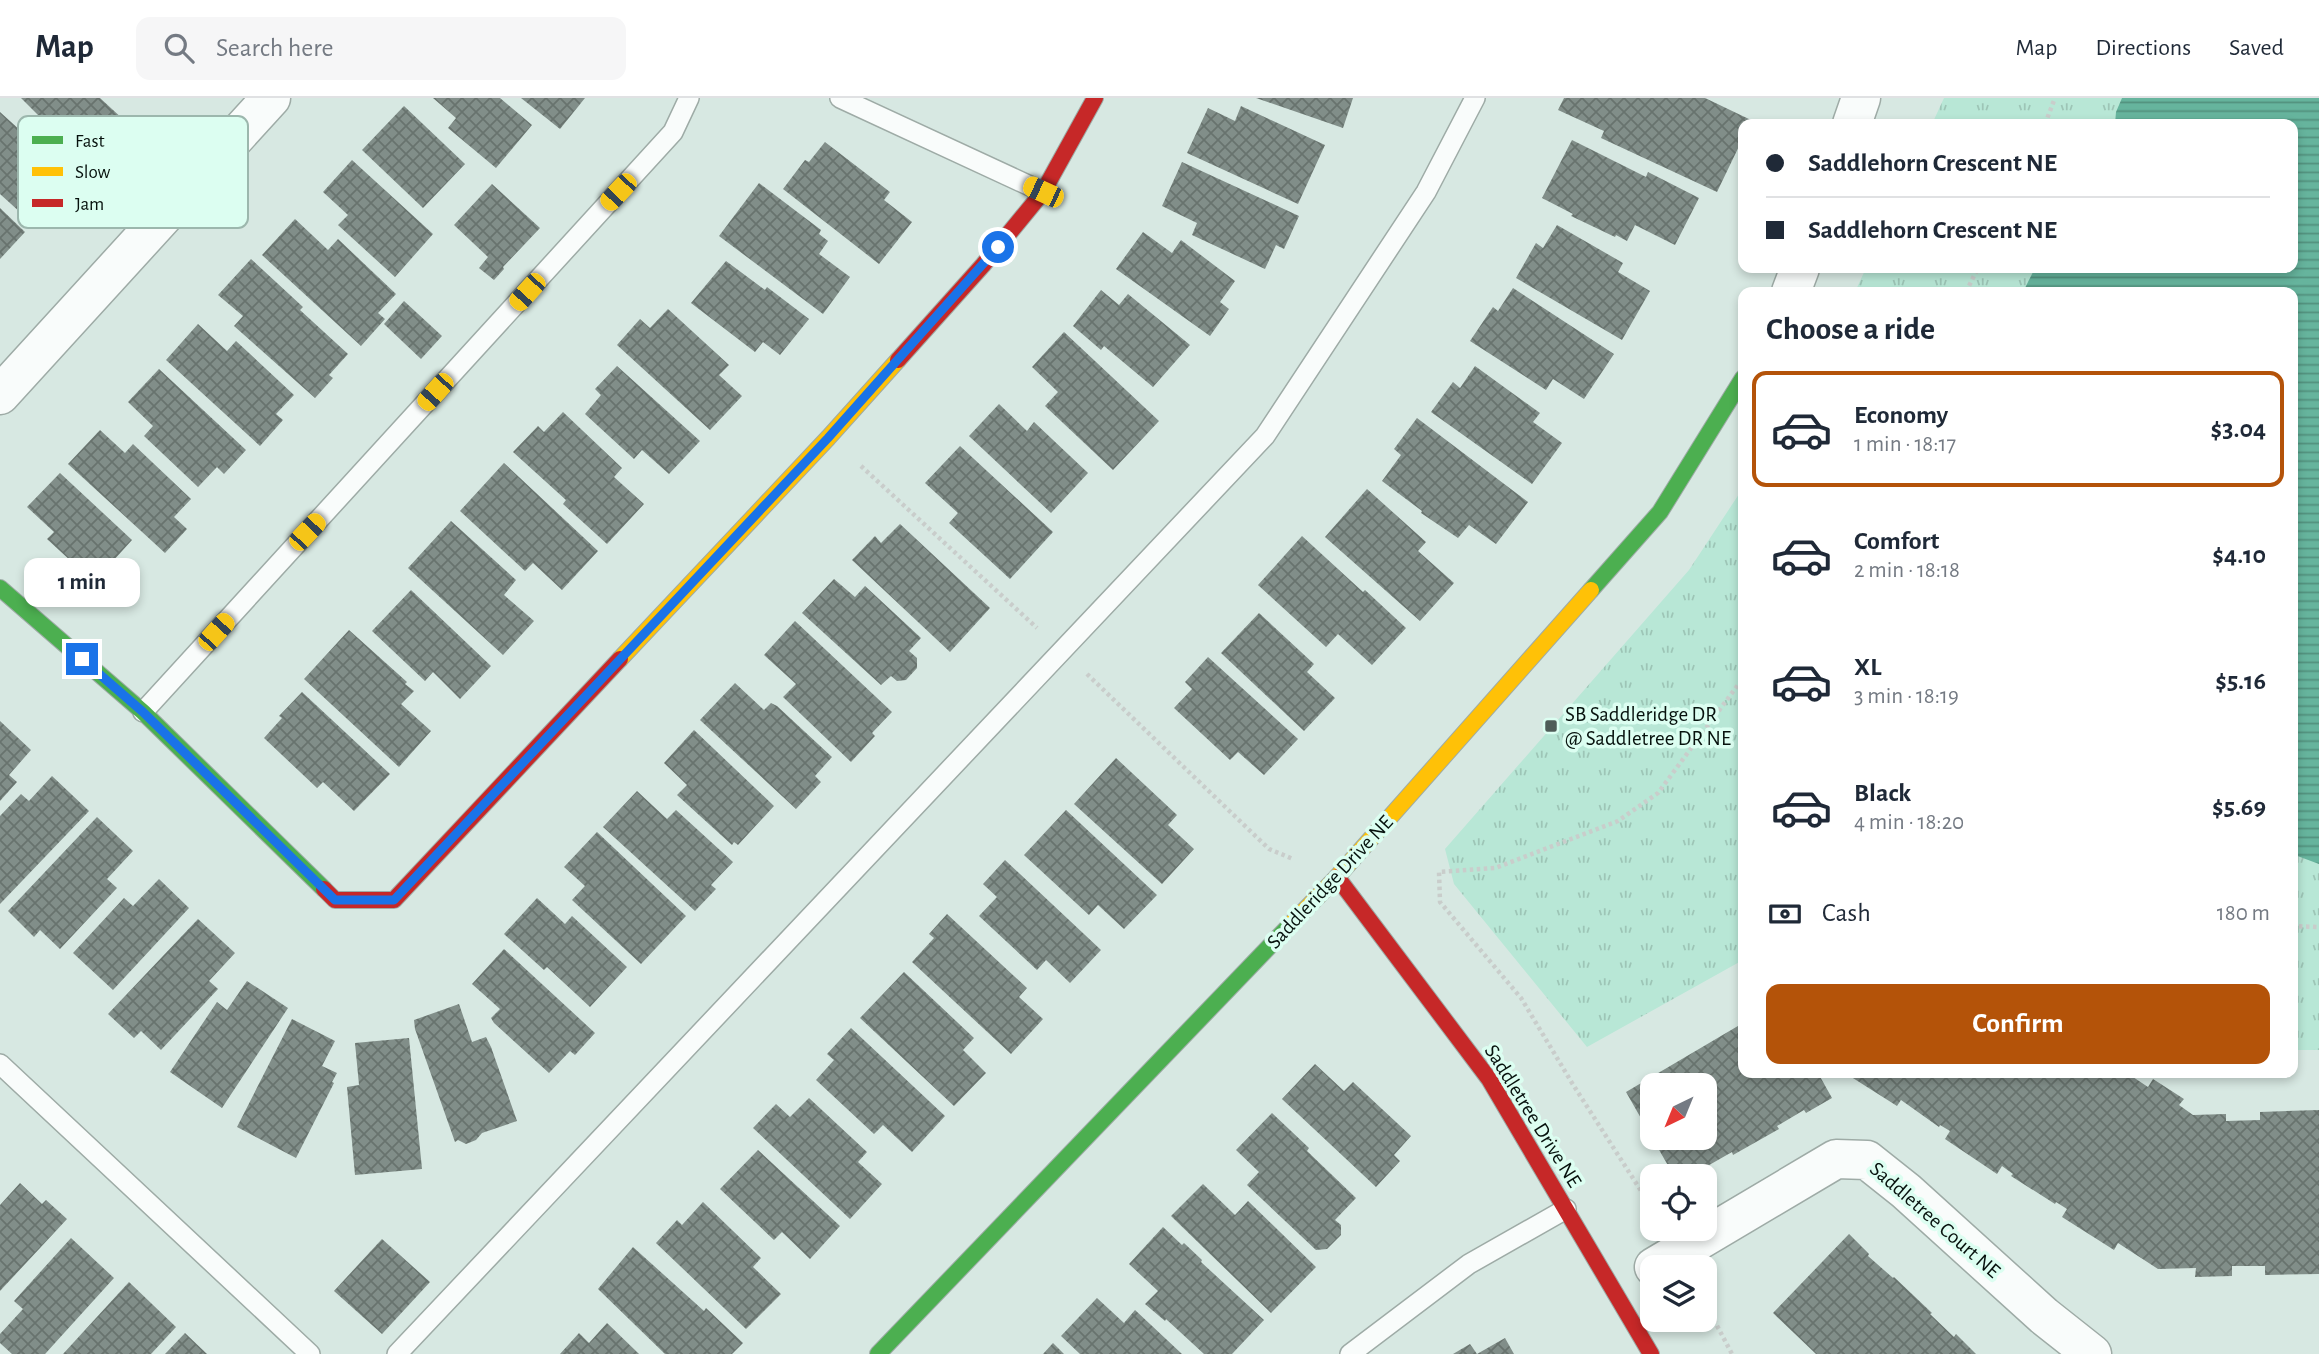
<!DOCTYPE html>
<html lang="en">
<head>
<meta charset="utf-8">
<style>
  body { margin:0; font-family:"Alegreya Sans",sans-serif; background:#f6f6f7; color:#1f2937; height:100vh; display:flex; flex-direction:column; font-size:26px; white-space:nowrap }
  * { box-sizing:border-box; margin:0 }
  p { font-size:23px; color:#747a83 }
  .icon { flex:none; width:38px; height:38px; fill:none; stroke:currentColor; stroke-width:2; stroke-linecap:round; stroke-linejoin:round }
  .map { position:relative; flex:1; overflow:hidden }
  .side { position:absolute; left:1738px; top:189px; width:560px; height:791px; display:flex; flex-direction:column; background:#fff; border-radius:14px; box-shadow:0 4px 10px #0003 }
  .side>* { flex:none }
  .top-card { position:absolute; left:1738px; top:21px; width:560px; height:154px; border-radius:14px; box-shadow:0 4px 10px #0003; display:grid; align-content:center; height:154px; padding:0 28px; background:#fff }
  .needle { width:46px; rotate:223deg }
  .tools { position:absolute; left:1640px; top:975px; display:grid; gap:14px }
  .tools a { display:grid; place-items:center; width:77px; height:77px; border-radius:14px; background:#fff; box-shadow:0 4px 10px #0003; font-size:35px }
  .end { position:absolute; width:32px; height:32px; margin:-16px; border:9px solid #1a73e8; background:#fff; box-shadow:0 0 0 4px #fff }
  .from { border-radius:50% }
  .bubble { position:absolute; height:49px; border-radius:14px; background:#fff; box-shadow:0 4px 10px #0003; font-size:23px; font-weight:600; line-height:49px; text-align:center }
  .car { position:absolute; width:21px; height:42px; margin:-21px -10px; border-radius:9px; box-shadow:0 0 5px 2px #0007; background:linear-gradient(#f5c518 24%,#345 0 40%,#f5c518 0 76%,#345 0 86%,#f5c518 0) }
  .top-card b { display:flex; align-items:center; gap:24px; height:66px; font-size:26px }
  .top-card b+b { border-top:2px solid #e0e1e3 }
  .top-card i { width:18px; height:18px; background:#1f2937 }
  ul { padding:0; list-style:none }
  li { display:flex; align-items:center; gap:21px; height:116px; margin:0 14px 10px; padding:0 14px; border:4px solid transparent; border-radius:14px }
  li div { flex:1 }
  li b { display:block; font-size:26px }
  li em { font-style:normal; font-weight:600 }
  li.on { border-color:#b45309 }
  li>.icon { width:63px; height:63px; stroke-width:1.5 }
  h2 { padding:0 28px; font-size:32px; line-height:84px }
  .pay { display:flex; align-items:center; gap:18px; height:77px; padding:0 28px; font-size:26px }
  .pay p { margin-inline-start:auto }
  .cta { display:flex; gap:14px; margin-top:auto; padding:14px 28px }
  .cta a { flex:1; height:80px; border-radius:14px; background:#b45309; color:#fff; font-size:28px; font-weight:600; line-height:80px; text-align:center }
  header { display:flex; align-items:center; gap:42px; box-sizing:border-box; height:98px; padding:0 35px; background:#fff; border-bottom:2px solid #e0e1e3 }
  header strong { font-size:33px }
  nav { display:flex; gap:38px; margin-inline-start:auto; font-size:24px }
  .search { width:490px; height:63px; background:#f6f6f7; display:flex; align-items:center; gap:18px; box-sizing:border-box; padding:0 24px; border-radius:14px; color:#747a83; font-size:26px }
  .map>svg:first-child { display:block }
  .park { fill:url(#park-tufts) }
  .water { fill:url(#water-rules) }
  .building { fill:url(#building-cross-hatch); fill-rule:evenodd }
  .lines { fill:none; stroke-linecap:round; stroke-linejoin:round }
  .lane-casing { stroke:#9eaba6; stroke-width:22 }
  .street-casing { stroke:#9eaba6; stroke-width:41 }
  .fast-casing { stroke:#9eaba6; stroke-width:18 }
  .slow-casing { stroke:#9eaba6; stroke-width:18 }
  .jam-casing { stroke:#9eaba6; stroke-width:18 }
  .path { stroke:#c9cdcb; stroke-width:4.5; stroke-dasharray:3.5 3.5; stroke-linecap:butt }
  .lane { stroke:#f9fcfb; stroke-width:19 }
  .street { stroke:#f9fcfb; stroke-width:38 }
  .fast { stroke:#4caf50; stroke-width:16 }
  .slow { stroke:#ffc107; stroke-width:16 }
  .jam { stroke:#c62828; stroke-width:16 }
  .route { stroke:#1a73e8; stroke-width:9 }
  .poi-dot { fill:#4f5c58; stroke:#dcfef1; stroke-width:2.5 }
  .labels { text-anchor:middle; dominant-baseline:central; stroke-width:7; stroke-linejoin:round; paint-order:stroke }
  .poi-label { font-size:21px; fill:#06110d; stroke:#dcfef1; text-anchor:start }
  .street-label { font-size:21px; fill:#06110d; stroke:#dcfef1 }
  .key { fill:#dcfef1; stroke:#9cb7ad; stroke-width:2 }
  .key-label { font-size:19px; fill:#06110d }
</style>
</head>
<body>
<header>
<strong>Map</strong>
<div class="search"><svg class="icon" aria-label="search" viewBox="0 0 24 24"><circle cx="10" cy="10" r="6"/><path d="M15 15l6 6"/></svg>Search here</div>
<nav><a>Map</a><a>Directions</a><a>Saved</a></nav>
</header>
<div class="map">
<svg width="2319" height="1256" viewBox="0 0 2319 1256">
  <defs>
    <pattern id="park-tufts" width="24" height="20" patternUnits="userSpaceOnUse" patternTransform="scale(1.75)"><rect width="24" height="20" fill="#b8e7d6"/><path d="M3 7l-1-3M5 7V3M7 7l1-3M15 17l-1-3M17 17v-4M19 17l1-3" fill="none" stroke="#9dc5b6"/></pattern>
    <pattern id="water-rules" width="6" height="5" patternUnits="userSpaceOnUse" patternTransform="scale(1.75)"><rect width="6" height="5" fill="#66b49d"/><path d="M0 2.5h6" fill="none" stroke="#52917e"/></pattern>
    <pattern id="building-cross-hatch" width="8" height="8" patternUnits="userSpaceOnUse" patternTransform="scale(1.75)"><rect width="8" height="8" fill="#818e89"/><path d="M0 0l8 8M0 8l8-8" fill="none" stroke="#68736e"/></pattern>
  </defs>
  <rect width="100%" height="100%" fill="#d7e8e2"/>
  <g class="park">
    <path d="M1944,0h375v952h-27v-758h-437l11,-24h426v-144h-360z"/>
    <path d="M1743,390v472l-156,87 -133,-163 -9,-35 244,-279z"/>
  </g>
  <path class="water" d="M2122,0h197v766l-27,-10v-562h-269l12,-24h257v-144h-177l1,-12z"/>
  <g class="building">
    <path d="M21,0h79l25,23 -30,32 -27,-26 -9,9z"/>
    <path d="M433,0h67l32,27 -36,43 -48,-40 8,-10z"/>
    <path d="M521,0h64l-25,31z"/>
    <path d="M1256,0h97l-10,30z"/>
    <path d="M1564,0h141l46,22 -2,4h-6v14l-26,54 -116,-54 3,-7 -46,-21z"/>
    <path d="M404,8l61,58 -42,44 -61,-58z"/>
    <path d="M1241,8l84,39 -27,59 -111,-51 21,-45 27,13z"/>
    <path d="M0,14l53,48 -10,11 20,18 -31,34 -32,-29z"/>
    <path d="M1572,42l74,37 2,-5 51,26 -24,47 -40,-20 -8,16 -11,-6 -1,2 -44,-21 2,-2 -31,-16z"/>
    <path d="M825,44l65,50 -6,8 28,22 -33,42 -96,-75 22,-29 4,2z"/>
    <path d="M352,62l81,74 -38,43 -57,-52 10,-10 -25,-23z"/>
    <path d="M1182,64l117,54 -15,33 -8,-4 -11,24 -73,-34 5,-12 -35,-17z"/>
    <path d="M759,85l62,47 -2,4 9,7 -9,13 31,23 -27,37 -104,-78z"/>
    <path d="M492,86l48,44 -37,39 1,2 -10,11 -15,-12 9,-11 -34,-32z"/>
    <path d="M0,110l25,24 -25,27z"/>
    <path d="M295,121l33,31 10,-11 58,55 -18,19 7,6 -24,27 -99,-91z"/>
    <path d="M1557,127l66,38 -5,9 32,19 -28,49 -106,-62 20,-35 7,5z"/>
    <path d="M1143,134l29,21 9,-13 54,41 -15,21 9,7 -19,27 -94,-67z"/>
    <path d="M251,161l52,48 -3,3 48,44 -19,21 4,3 -18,20 -81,-72 9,-10 -25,-21z"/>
    <path d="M726,163l39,29 2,-3 42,32 -29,36 -17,-13 -8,10 -64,-49z"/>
    <path d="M1513,190l101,66 -30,45 -31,-20 -7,11 -76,-49 23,-34 5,4z"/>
    <path d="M1101,192l18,15 9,-11 62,51 -37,42 -49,-41 -3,4 -28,-24z"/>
    <path d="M404,203l38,35 -21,23 -37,-35z"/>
    <path d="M668,211l61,56 -10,10 23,21 -32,34 -93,-85 23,-26 10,9z"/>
    <path d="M198,226l29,27 9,-10 58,54 -18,19 7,6 -23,26 -94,-86z"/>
    <path d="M1064,234l95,89 -46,49 -68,-64 13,-14 -26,-25z"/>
    <path d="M617,268l83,75 -31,33 -27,-24 -8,9 -49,-45 16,-19 -6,-6z"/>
    <path d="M1475,268l65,47 -7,9 29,21 -30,41 -101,-72 22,-30 7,6z"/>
    <path d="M159,271l87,81 -22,24 -7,-7 -19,20 -54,-51 9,-10 -25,-24z"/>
    <path d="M999,306l28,27 7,-9 54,51 -37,40 -82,-77z"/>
    <path d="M563,314l59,56 -8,9 30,27 -37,40 -44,-40 3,-4 -53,-48 25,-26 6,6z"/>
    <path d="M1417,320l111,84 -32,42 -27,-19 -11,13 -37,-25 1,-2 -40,-30 19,-26 -7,-6z"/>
    <path d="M100,332l25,23 8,-9 58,55 -17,18 13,12 -22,24 -97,-89z"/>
    <path d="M960,348l93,86 -43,47 -61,-56 9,-10 -33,-30z"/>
    <path d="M504,365l94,88 -36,39 -29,-27 -8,8 -65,-60z"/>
    <path d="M60,375l72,67 -19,21 4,4 -19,21 -51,-47 7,-7 -27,-25z"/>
    <path d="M1367,391l59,53 -8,9 36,32 -34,38 -95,-84z"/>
    <path d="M451,423l65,59 -12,15 30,26 -31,34 -95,-87z"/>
    <path d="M900,426l90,84 -40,44 -98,-92 23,-24 6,7z"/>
    <path d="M1302,438l61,56 2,-2 41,38 -34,37 -34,-31 -12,13 -68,-62z"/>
    <path d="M834,481l21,18 10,-11 56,52 -12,13 8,7v10l-11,12 -9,1 -6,-5 -10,9 -79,-72z"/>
    <path d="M411,492l80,76 -31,33 -27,-27 -8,9 -53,-50z"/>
    <path d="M1259,515l55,51 -7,8 28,26 -31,33 -83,-78z"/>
    <path d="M795,523l97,91 -20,21 3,3 -24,26 -68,-65 13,-13 -32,-29z"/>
    <path d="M349,532l58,52 -2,2 9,7 -13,13 30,27 -32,36 -95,-88z"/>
    <path d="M1208,559l90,82 -34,36 -26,-23 -8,8 -56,-52 18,-19 -7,-7z"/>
    <path d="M735,585l29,27 7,-7 6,3 55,51 -17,19 6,6 -25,27 -96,-89z"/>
    <path d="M302,594l88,82 -36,37 -31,-29 -6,6 -53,-50 18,-20 -3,-2z"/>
    <path d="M0,623l31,29 -22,25 8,7 -17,19z"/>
    <path d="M694,632l80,76 -36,39 -4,-3 -2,3 -55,-50 10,-10 -23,-22z"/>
    <path d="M1116,660l61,57 -9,10 26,24 -32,35 -88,-80z"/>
    <path d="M52,678l37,35 -89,93v-88l21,-22 8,7z"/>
    <path d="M637,693l30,28 9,-9 57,52 -22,23 5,4 -21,22 -92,-84z"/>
    <path d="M1066,712l91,85 -33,34 -26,-24 -9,10 -65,-60z"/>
    <path d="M97,719l36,34 -26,28 10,9 -57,61 -20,-19 -6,7 -26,-26z"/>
    <path d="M597,734l89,84 -45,48 -69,-64 13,-14 -21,-19z"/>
    <path d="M1005,762l96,90 -31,33 -24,-23 -9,10 -58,-54 18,-19 -14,-13z"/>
    <path d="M159,781l30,29 -76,82 -40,-37 51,-55 9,8z"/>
    <path d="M537,800l28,26 7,-8 55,51 -37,40 -43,-40 -3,3 -40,-36z"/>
    <path d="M947,816l80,74 -8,9 24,22 -32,35 -99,-92 22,-24 -5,-4z"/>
    <path d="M198,821l37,34 -26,28 9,8 -57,61 -20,-19 -7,7 -26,-24z"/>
    <path d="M504,851l91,84 -20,22 -5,-4 -21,22 -55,-50 -3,-5 9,-9 -28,-25z"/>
    <path d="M904,874l70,66 -11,12 23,23 -32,33 -94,-88z"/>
    <path d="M247,883l41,27 -66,100 -52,-36 47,-70 10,8z"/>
    <path d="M459,906l13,38 14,-5 5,10 26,74 -35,12 -6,7 -10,4 -8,-4 -3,2 -40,-113 -1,-9z"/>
    <path d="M292,921l43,22 -13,25 15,7 -5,9 2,1 -38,75 -59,-31z"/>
    <path d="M1743,925v50h75l14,25 -26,15 -2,-3 -27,16 2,3 -46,26 -1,-3 -28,16 1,4 -8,4h-23l-48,-84zM1652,987h52v53h-52z"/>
    <path d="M851,930l94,88 -33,36 -29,-27 -9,9 -58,-54 18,-20 -7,-6z"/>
    <path d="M409,940l13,131 -67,6 -8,-88 12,-2 -4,-42z"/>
    <path d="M1315,966l29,27 9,-9 58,54 -17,19 6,6 -24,26 -94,-88z"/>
    <path d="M1845,975h282l21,14 5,-8 31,20 -5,6 14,10 33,-1v7l34,-1v-8l59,-2v164l-54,1v-9h-33v10l-37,1 1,-9 -38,1 -40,-26 -4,7 -52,-33 5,-8 -11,-7 -1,2 -44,-28 2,-2 -11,-8 -5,8 -52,-35 5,-8 -10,-6 -1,2 -38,-27 -4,6z"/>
    <path d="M809,1000l58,54 -9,10 24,22 -32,35 -97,-91 23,-24 14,13z"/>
    <path d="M1272,1015l37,35 -2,3 49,47 -21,22 6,5v10l-14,14 -11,1 -69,-65 12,-13 -23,-22z"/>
    <path d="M758,1052l82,76 -30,33 -28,-27 -8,8 -54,-51z"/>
    <path d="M20,1085l22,21 4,-4 21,19 -67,72v-86z"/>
    <path d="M1203,1086l32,31 13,-14 68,66 -45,46 -100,-97z"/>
    <path d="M703,1104l58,56 -8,9 28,27 -35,35 -90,-86 21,-23 5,5z"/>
    <path d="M1163,1129l19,18 2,-2 18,17 -1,2 63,58 -32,34h-28l-38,-35 -1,2 -20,-17 13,-13 -29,-27z"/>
    <path d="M1849,1136l20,20 -1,2 25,22 1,-1 38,36 -2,1 24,23 2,-3 20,20h-160l-43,-41z"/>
    <path d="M71,1140l43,40 -69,76h-33l-12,-11v-9l23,-25 -9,-8z"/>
    <path d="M382,1141l48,43 -48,52 -48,-43z"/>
    <path d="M633,1149l71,64 2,-3 37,35 -11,11h-67l-67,-65z"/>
    <path d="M129,1184l47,45 -25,27h-88z"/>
    <path d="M1097,1200l27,25 11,-13 47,44h-102l-19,-18z"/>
    <path d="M607,1225l32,31h-79l19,-21 10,10z"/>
    <path d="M185,1235l22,21h-42z"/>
    <path d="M1505,1240l9,16h-37z"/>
    <path d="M1053,1245l11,11h-21z"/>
    <path d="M1470,1246l7,10h-24z"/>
  </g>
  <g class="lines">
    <defs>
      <g id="lane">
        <path d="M840,0l203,94"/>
        <path d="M143,614l530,-580 16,-34"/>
        <path d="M0,966l310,290"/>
        <path d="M397,1256l868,-918 161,-244 49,-94"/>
        <path d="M1350,1256l119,-90 97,-55"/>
      </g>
      <g id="street">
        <path d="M1852,26l9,-26"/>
        <path d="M1791,194l9,-24"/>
        <path d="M0,297l271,-297"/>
        <path d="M1654,1169l182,-108 31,1 39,31 138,125 48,38"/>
      </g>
      <g id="fast">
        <path d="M0,490l143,124 181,177"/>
        <path d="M1591,492l69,-78 83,-134"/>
        <path d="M878,1256l412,-429"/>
      </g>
      <g id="slow">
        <path d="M620,561l208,-221 70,-78"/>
        <path d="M1290,827l47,-48 254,-287"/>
      </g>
      <g id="jam">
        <path d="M898,262l85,-95 60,-73 52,-94"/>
        <path d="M1337,779l152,202 162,275"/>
        <path d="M324,791l11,11h59l226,-241"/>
      </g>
    </defs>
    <use href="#lane" class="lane-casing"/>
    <use href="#street" class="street-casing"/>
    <use href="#fast" class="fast-casing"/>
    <use href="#slow" class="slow-casing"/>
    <use href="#jam" class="jam-casing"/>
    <g class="path">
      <path d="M2045,26l10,-26"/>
      <path d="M1966,194l12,-24"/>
      <path d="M861,368l176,162"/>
      <path d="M1087,576l182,175 24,10"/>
      <path d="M2292,828l27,1"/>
      <path d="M1652,1110l-80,-125 -51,-85 -81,-96 -1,-30 56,-4 123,-47 40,-28 85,-115"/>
      <path d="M1704,1203l28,53"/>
    </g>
    <use href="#lane" class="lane"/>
    <use href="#street" class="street"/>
    <use href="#fast" class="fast"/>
    <use href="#slow" class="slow"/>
    <use href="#jam" class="jam"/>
  </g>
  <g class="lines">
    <path class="route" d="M82,561l61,53 192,188h59l434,-462 170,-191"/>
  </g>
  <rect class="poi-dot" x="1544" y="621" width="14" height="14" rx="3.5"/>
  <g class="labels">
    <g class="poi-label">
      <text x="1565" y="616">SB Saddleridge DR<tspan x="1565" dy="24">@ Saddletree DR NE</tspan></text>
    </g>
    <g class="street-label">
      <text transform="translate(1330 784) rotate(-47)">Saddleridge Drive NE</text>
      <text transform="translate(1533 1018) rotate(58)">Saddletree Drive NE</text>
      <text transform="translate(1935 1122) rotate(41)">Saddletree Court NE</text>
    </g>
  </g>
  <rect x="18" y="18" width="230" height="112" rx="10" class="key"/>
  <rect x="32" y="38" width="31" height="8" fill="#4caf50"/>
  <rect x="32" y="69" width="31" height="9" fill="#ffc107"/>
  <rect x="32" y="101" width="31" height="8" fill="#c62828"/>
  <g class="key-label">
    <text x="75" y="49">Fast</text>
    <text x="75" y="80">Slow</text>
    <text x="75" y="112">Jam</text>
  </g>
</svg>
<div class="tools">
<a><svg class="needle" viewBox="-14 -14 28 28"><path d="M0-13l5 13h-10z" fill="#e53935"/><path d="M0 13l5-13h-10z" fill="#747a83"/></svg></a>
<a><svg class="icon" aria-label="locate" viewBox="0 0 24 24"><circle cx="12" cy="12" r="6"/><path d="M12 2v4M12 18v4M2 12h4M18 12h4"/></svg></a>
<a><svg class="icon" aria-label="layers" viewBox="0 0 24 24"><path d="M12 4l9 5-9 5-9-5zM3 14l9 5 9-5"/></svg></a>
</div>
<i class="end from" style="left:998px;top:149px"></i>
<i class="end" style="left:82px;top:561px"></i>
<div class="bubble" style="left:24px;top:460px;width:116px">1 min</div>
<i class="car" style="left:618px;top:94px;rotate:223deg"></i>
<i class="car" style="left:1043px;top:94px;rotate:295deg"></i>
<i class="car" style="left:527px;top:194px;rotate:222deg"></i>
<i class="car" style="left:435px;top:294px;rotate:222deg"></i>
<i class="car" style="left:307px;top:434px;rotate:43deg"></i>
<i class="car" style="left:216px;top:534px;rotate:42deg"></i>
<div class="top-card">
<b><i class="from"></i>Saddlehorn Crescent NE</b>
<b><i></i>Saddlehorn Crescent NE</b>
</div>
<section class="side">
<h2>Choose a ride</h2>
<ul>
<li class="on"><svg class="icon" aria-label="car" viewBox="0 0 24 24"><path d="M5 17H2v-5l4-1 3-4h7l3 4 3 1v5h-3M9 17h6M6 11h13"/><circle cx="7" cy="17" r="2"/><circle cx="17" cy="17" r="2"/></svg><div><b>Economy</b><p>1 min · 18:17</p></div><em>$3.04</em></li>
<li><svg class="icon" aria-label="car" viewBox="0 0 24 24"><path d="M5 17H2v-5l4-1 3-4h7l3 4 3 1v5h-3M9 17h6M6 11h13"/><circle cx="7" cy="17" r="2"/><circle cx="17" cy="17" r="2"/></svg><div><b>Comfort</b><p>2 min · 18:18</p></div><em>$4.10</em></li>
<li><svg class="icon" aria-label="car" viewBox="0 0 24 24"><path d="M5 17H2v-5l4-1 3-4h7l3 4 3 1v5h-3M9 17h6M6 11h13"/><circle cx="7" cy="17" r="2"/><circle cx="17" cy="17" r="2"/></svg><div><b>XL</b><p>3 min · 18:19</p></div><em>$5.16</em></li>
<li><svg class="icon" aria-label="car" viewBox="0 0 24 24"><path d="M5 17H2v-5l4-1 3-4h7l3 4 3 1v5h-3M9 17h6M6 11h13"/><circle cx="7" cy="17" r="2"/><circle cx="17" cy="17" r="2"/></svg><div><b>Black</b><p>4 min · 18:20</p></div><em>$5.69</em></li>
</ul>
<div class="pay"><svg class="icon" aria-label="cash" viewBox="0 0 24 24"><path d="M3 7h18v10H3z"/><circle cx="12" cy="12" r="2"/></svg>Cash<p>180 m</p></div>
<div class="cta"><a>Confirm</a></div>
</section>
</div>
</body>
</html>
